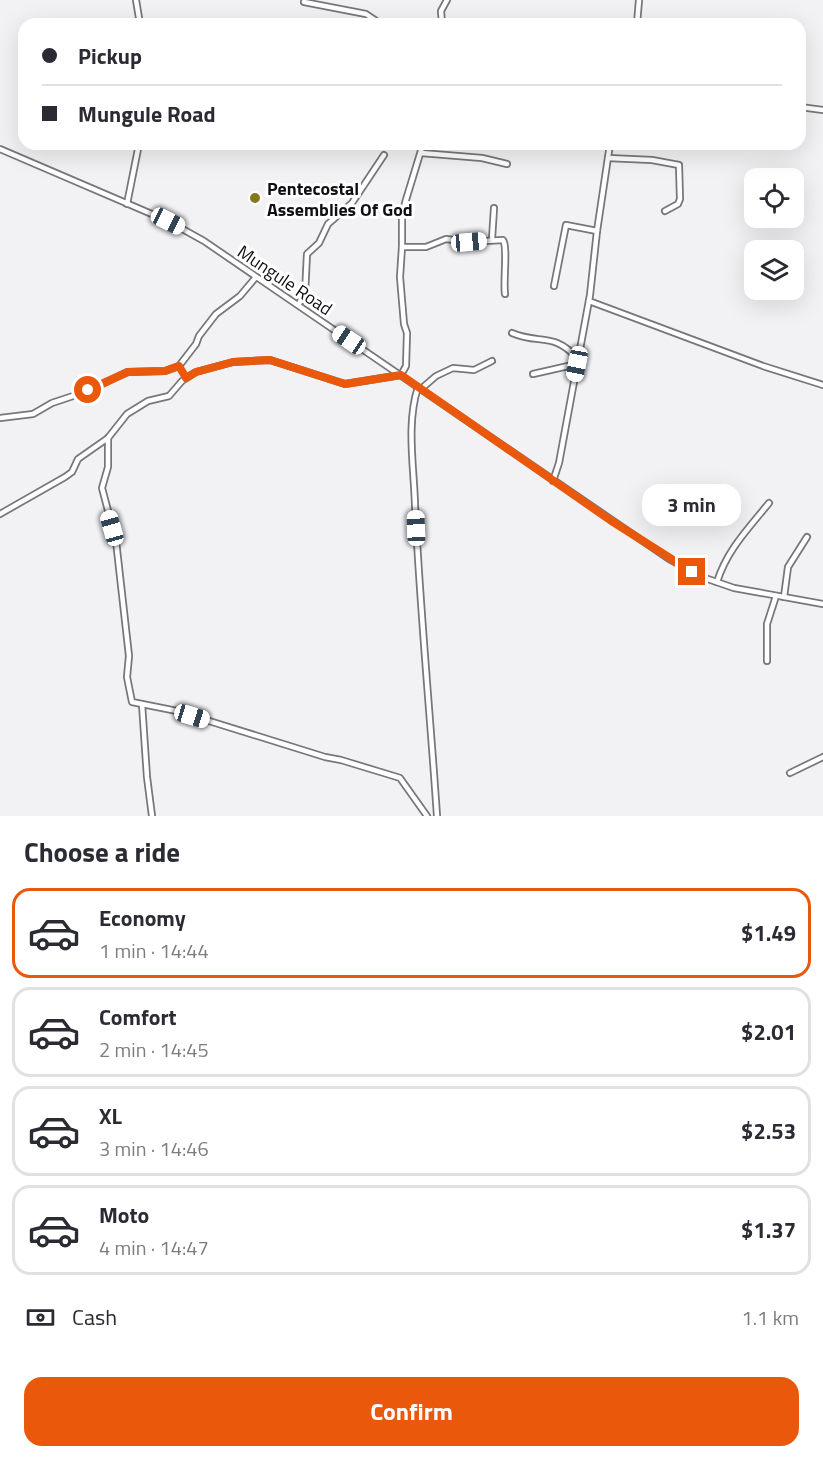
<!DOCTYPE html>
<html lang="en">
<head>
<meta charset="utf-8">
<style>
  body { margin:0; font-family:"Titillium Web",sans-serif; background:#f7f7f7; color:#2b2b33; height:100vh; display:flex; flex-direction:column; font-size:22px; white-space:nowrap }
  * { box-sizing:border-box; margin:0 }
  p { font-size:20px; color:#7c7c81 }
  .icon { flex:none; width:33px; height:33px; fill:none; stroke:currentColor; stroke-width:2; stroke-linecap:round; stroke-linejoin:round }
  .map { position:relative; height:816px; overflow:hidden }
  .sheet { display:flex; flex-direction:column; background:#fff; flex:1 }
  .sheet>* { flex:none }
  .top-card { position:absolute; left:18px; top:18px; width:788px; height:132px; border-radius:18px; box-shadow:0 6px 24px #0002; display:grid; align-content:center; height:132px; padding:0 24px; background:#fff }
  .buttons { position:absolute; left:744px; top:168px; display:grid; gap:12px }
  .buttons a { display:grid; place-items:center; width:60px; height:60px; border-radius:12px; background:#fff; box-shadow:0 6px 24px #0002; font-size:30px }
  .end { position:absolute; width:27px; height:27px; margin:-14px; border:8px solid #ea580c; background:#fff; box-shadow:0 0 0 3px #fff }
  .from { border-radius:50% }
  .bubble { position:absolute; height:42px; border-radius:18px; background:#fff; box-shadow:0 6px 24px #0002; font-size:20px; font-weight:700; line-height:42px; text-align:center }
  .car { position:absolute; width:18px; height:36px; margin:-18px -9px; border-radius:8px; box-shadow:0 0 4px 2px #0007; background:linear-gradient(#fff 24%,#345 0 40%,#fff 0 76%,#345 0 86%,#fff 0) }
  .top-card b { display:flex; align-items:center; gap:21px; height:57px; font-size:22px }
  .top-card b+b { border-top:2px solid #e1e1e2 }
  .top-card i { width:15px; height:15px; background:#2b2b33 }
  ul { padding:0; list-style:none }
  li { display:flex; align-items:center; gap:18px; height:90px; margin:0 12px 9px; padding:0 12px; border:3px solid #e1e1e2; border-radius:18px }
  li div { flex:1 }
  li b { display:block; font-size:22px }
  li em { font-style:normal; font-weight:700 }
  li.active { border-color:#ea580c }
  li>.icon { width:54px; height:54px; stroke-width:1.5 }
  h2 { padding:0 24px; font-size:27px; line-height:72px }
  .pay { display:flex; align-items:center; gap:15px; height:66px; padding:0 24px; font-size:22px }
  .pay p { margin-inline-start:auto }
  .button { display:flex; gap:12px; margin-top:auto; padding:12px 24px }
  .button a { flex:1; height:69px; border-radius:18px; background:#ea580c; color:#fff; font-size:24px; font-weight:700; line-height:69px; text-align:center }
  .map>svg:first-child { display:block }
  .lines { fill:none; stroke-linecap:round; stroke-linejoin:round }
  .minor-casing { stroke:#77767a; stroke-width:8 }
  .minor { stroke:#fff; stroke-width:4.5 }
  .route { stroke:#ea580c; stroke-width:8 }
  .poi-dot { fill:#82791d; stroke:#fff; stroke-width:2 }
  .labels { text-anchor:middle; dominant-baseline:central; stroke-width:6; stroke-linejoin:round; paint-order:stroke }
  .poi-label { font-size:18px; font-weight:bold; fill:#0f0e10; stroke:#fff; text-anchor:start }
  .street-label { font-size:18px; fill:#0f0e10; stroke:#fff }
</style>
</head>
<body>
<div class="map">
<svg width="823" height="816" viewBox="0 0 823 816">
  <rect width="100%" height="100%" fill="#f2f2f5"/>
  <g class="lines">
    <defs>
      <g id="minor">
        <path d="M136,0l4,24"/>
        <path d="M304,2l62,12 15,10"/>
        <path d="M442,24l-1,-13 6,-11"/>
        <path d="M637,24l2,-24"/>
        <path d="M800,107l23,3"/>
        <path d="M0,149l168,72 36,20 465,318 33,18 32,11 89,16"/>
        <path d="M421,153l61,5 25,6"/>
        <path d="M608,158l44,2 27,5 1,34 -2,5 -13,7"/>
        <path d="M127,204l12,-60"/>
        <path d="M492,239l2,-31"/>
        <path d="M402,247h24l20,-8 23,3 34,-2c5,7 0,41 2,54"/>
        <path d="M554,286l12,-61 31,6"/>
        <path d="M589,301l174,65 60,19"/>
        <path d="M298,305l7,-11 2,-40 12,-11 9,-19 24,-21 32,-48"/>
        <path d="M512,333c28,12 41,-2 66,26"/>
        <path d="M533,374l44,-10"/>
        <path d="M418,387c-12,37 -4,80 -3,118 5,104 15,207 22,311"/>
        <path d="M421,389l15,-13 17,-8 21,2 18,-9"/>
        <path d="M0,418l33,-4 19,-11 36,-12 39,-19 38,-1 14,-5 17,-22 3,-8 17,-22 24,-18 16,-19"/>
        <path d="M108,438v29l-6,21 14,53 13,115 -2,21 5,25 45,9 148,46 16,3 56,17 3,1 27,38"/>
        <path d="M553,481l6,-18 31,-168 7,-64 13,-87"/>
        <path d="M0,514l65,-37 7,-5 6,-13 30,-21 19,-24 21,-13 21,-5 13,-15 14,-9 37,-10 37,-2 75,24 56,-9 5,-9 1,-33 -3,-9 -4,-47 2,-30v-28l3,-16 18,-59"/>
        <path d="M717,582c10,-32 31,-53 52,-79"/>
        <path d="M784,597l4,-30 19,-30"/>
        <path d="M767,661v-37l9,-28"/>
        <path d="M142,704l5,73 5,39"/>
        <path d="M790,773l33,-16"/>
      </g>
    </defs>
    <use href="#minor" class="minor-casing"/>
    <use href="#minor" class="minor"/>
  </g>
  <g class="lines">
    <path class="route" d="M88,390l40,-18 37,-1 14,-5 7,12 10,-6 37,-10 37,-2 75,24 56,-9 209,145 82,52"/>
  </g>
  <circle class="poi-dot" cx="255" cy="198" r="6"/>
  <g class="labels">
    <g class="poi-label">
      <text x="267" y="188">Pentecostal<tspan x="267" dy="21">Assemblies Of God</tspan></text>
    </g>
    <g class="street-label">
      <text transform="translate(285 280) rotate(34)">Mungule Road</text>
    </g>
  </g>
</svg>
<div class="buttons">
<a><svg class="icon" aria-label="locate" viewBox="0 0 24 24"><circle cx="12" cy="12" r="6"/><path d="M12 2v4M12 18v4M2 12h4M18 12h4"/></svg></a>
<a><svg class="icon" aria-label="layers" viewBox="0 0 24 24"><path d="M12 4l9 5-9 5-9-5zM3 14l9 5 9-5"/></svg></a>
</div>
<i class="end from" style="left:88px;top:390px"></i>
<i class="end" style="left:692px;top:572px"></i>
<div class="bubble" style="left:642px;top:484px;width:99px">3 min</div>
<i class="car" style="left:168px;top:221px;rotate:117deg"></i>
<i class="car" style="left:469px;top:242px;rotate:85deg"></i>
<i class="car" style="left:349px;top:340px;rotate:304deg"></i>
<i class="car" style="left:577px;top:364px;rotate:191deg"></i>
<i class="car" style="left:112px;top:528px;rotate:344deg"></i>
<i class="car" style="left:416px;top:528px;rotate:358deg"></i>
<i class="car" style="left:192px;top:716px;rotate:107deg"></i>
<div class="top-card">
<b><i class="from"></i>Pickup</b>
<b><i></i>Mungule Road</b>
</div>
</div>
<section class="sheet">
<h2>Choose a ride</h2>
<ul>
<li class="active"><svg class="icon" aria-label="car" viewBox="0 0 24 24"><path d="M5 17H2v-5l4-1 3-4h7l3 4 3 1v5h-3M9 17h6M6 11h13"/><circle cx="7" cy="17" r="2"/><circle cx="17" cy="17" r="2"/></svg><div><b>Economy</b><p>1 min · 14:44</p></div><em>$1.49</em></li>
<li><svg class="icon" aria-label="car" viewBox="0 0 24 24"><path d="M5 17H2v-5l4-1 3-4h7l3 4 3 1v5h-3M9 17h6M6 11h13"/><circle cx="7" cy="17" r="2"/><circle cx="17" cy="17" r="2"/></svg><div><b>Comfort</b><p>2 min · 14:45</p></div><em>$2.01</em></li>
<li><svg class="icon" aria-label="car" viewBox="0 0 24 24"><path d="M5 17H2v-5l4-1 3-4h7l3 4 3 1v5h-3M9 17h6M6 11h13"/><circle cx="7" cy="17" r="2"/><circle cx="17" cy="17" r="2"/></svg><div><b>XL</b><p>3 min · 14:46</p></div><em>$2.53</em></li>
<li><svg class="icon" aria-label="car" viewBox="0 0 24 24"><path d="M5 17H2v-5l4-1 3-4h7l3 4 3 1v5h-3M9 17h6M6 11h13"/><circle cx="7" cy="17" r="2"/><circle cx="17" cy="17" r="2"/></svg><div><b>Moto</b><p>4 min · 14:47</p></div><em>$1.37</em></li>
</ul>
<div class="pay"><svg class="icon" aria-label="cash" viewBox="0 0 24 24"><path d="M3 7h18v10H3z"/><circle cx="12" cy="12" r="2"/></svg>Cash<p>1.1 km</p></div>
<div class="button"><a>Confirm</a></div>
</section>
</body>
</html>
